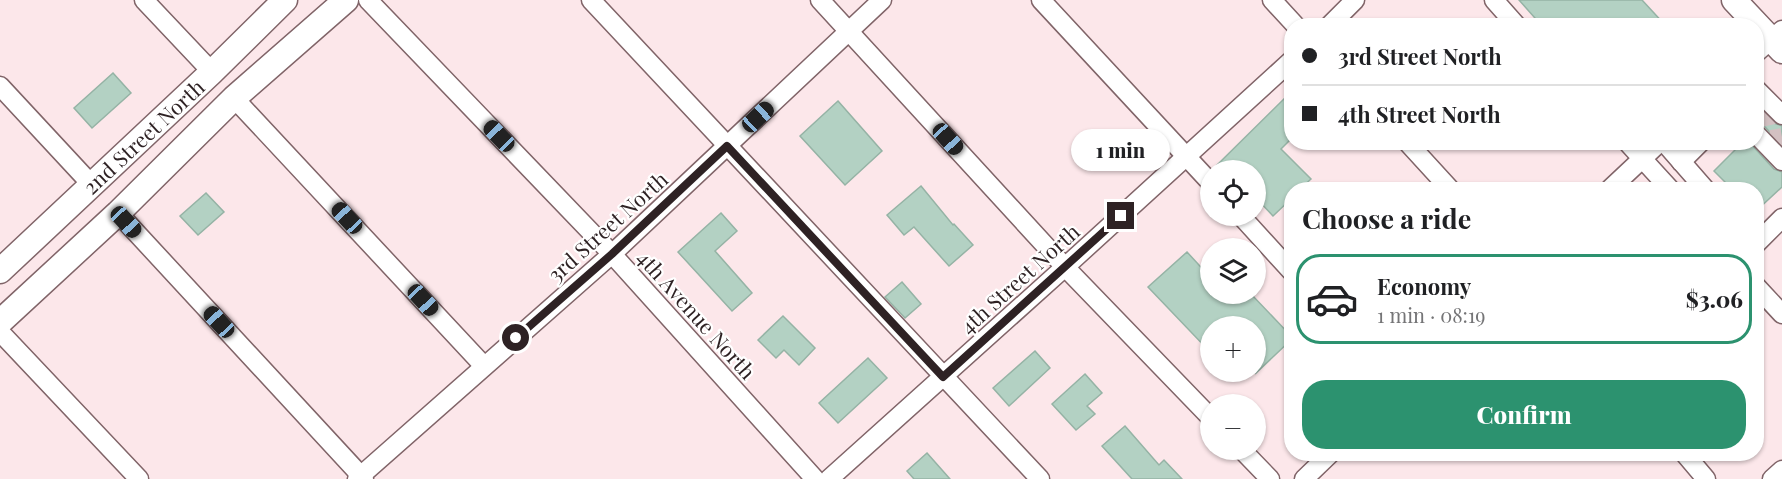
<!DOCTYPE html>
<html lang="en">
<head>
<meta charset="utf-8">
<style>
  body { margin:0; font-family:"Playfair Display",serif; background:#f2f2f2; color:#202124; height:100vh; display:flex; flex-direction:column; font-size:22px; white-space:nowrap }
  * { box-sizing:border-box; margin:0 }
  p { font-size:20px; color:#757577 }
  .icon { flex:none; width:33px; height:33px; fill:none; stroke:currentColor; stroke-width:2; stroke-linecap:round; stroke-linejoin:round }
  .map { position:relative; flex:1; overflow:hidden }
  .sheet { position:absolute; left:1284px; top:182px; width:480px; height:279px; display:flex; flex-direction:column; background:#fff; border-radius:24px; box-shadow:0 2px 4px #0004 }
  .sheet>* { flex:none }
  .hud { position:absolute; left:1284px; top:18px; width:480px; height:132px; border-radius:24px; box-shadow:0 2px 4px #0004; display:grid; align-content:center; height:132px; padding:0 18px; background:#fff }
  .buttons { position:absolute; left:1200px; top:160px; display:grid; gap:12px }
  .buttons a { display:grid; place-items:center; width:66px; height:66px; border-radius:50%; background:#fff; box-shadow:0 2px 4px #0004; font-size:30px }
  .end { position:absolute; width:27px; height:27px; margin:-14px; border:8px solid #2e2224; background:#fff; box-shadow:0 0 0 3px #fff }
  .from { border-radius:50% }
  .bubble { position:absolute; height:42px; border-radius:21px; background:#fff; box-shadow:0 2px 4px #0004; font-size:20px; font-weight:800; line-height:42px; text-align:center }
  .car { position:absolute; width:18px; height:36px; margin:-18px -9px; border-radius:8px; box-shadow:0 0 4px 2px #0007; background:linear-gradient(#222 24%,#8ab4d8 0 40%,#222 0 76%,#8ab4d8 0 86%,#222 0) }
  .hud b { display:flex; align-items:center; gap:21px; height:57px; font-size:22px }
  .hud b+b { border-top:2px solid #e0e0e0 }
  .hud i { width:15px; height:15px; background:#202124 }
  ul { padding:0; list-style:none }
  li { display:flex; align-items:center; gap:18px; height:90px; margin:0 12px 9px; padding:0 6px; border:3px solid transparent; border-radius:24px }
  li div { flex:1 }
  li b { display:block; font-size:22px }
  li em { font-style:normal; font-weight:800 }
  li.active { border-color:#2c926f }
  li>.icon { width:54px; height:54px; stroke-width:1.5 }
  h2 { padding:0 18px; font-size:27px; line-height:72px }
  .primary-button { display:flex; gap:12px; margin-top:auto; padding:12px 18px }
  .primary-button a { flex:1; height:69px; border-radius:24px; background:#2c926f; color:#fff; font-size:24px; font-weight:800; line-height:69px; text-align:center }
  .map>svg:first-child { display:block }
  .building { fill:#b3d1c3; stroke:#95b3a5; stroke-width:1.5 }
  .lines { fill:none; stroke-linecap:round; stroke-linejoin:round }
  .minor-tunnel { stroke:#d3c0c2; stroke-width:18; stroke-dasharray:18 9; stroke-linecap:butt }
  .minor-casing { stroke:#806468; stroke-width:21 }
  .major-casing { stroke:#806468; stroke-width:27 }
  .minor { stroke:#fff; stroke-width:18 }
  .major { stroke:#fff; stroke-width:24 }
  .route { stroke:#2e2224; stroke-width:8 }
  .labels { text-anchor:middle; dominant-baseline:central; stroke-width:4.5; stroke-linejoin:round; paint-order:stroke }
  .street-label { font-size:21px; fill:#2e2224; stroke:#fff }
</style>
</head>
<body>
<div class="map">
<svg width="1782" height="479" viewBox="0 0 1782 479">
  <rect width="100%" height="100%" fill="#fce7ea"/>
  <g class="building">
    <path d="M1519,0h123l24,26h-124z"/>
    <path d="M113,73l18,20 -39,35 -18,-20z"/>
    <path d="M1292,91v47l-11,11 30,30 -11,10h-8v9l-19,18 -17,-18v-27h-41l-2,-2z"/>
    <path d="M838,101l44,50 -37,34 -45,-49z"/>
    <path d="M1756,105l18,18 8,3v19l-18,-19 -8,-3z"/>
    <path d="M1743,142h6l25,27 8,3v15l-26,24v-22h-24l-18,-18z"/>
    <path d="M921,186l32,39 1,-1 19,21 -24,21 -35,-39 -10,8 -17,-20z"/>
    <path d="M206,193l18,19 -26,23 -18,-19z"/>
    <path d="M721,213l16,18 -22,20 37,42 -20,18 -54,-59z"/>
    <path d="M1187,252l23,25v17h41l41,43v2l-36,34v-46h-46v25l-62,-65z"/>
    <path d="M902,282l19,22 -16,14 -20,-21z"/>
    <path d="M783,316l32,32 -16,17 -15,-15 -8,8 -18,-18z"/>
    <path d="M1035,351l15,17 -41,38 -16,-18z"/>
    <path d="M868,358l19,20 -49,45 -19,-20z"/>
    <path d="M1085,374l17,19 -15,13 8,8 -19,16 -24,-26z"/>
    <path d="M1125,426l34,39 5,-5 18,19h-50l-30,-33z"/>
    <path d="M927,453l23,26h-36l-7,-8z"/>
  </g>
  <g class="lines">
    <g class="minor-tunnel">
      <path d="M1756,119l19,-4"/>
      <path d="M1771,139l11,-2"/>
    </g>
    <defs>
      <g id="minor">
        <path d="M144,0l68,72"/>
        <path d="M368,0l244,254 203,225"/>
        <path d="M591,0l449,479"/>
        <path d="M820,0l245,267 145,150"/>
        <path d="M1041,0l169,182"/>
        <path d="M1272,0l24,26"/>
        <path d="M1494,0l23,26"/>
        <path d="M1329,26l26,-26"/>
        <path d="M1756,53l26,-23"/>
        <path d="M0,86l91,98"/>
        <path d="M1756,89l26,26"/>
        <path d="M234,98l250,268"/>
        <path d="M1756,134l26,27"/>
        <path d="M1407,142l43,47"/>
        <path d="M1627,142l43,47"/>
        <path d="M1664,142l41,47"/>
        <path d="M1681,162l20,-20"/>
        <path d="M1610,189l50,-47"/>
        <path d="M118,213l246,266"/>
        <path d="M1241,216l51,56"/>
        <path d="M1756,244l26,-26"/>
        <path d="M1756,286l26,28"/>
        <path d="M0,332l139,147"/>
        <path d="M1242,450l28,29"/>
        <path d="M1684,453l22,26"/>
        <path d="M357,479l255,-225 270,-254"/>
        <path d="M829,479l236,-212 227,-207"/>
        <path d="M1304,479l27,-26"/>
        <path d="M1772,479l10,-9"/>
      </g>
      <g id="major">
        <path d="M1734,0l48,51"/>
        <path d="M0,271l212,-199 73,-72"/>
        <path d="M0,322l118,-109 116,-115 112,-98"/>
      </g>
    </defs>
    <use href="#minor" class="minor-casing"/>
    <use href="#major" class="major-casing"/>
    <use href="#minor" class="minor"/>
    <use href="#major" class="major"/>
  </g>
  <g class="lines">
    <path class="route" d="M516,338l96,-84 115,-108 216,231 178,-161"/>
  </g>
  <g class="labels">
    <g class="street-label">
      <text transform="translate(143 136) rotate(-43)">2nd Street North</text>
      <text transform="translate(607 226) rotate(-42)">3rd Street North</text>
      <text transform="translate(1019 278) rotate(-42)">4th Street North</text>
      <text transform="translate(697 314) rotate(48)">4th Avenue North</text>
    </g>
  </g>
</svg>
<div class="buttons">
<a><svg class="icon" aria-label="locate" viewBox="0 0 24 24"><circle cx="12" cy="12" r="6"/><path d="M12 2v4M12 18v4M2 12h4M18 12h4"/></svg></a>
<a><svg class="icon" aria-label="layers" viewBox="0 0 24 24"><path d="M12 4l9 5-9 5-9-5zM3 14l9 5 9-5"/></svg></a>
<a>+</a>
<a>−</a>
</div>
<i class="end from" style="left:516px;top:338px"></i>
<i class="end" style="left:1121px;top:216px"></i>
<div class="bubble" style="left:1071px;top:129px;width:99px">1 min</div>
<i class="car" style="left:758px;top:117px;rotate:47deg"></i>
<i class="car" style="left:499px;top:136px;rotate:316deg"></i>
<i class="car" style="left:948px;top:139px;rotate:138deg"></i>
<i class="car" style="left:347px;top:218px;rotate:317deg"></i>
<i class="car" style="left:126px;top:222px;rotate:137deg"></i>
<i class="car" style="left:423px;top:300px;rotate:137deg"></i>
<i class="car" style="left:219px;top:322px;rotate:317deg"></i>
<div class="hud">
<b><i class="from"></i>3rd Street North</b>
<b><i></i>4th Street North</b>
</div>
<section class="sheet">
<h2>Choose a ride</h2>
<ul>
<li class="active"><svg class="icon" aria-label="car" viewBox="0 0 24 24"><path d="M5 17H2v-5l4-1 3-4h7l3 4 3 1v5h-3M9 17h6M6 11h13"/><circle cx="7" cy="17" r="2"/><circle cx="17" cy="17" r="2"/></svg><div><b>Economy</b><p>1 min · 08:19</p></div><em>$3.06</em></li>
</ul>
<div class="primary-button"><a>Confirm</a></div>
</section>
</div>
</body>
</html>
